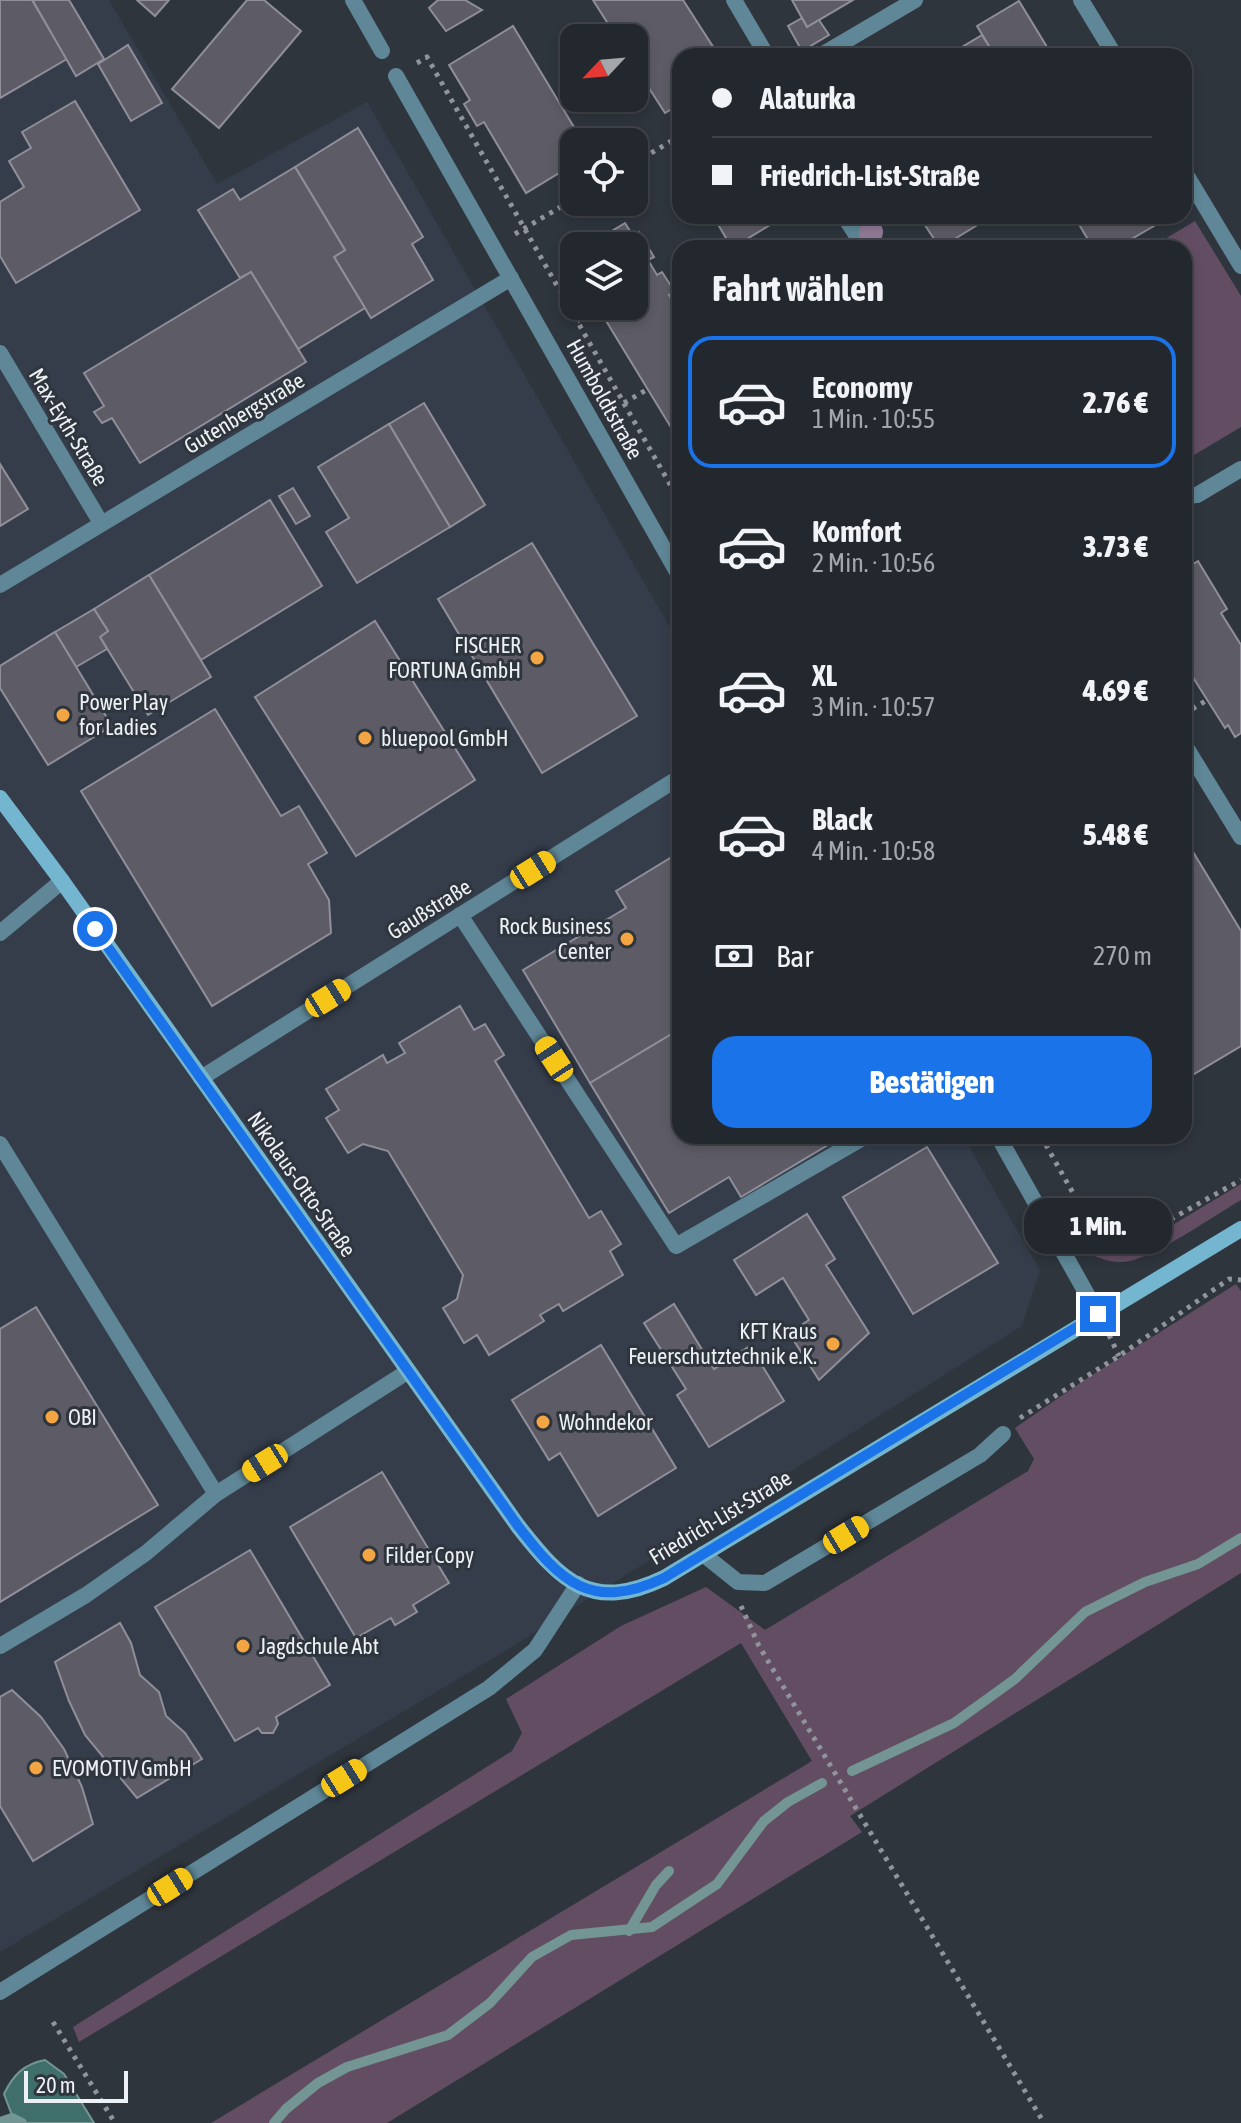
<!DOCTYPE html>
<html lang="de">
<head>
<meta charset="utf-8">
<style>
  body { margin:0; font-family:"Asap Condensed",sans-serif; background:#2f343a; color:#f1f3f6; height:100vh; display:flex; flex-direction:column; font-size:30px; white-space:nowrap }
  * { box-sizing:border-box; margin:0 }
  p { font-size:26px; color:#a3a6aa }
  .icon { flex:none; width:44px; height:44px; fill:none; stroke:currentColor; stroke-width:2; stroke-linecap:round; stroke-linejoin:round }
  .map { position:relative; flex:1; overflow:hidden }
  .side { position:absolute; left:672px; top:240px; width:520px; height:904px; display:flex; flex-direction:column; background:#23282e; border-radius:24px; box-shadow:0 4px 12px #0003,0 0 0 2px #40444a }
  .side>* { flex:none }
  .hud { position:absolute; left:672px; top:48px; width:520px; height:176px; border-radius:24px; box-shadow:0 4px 12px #0003,0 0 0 2px #40444a; display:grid; align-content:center; height:176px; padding:0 40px; background:#23282e }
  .needle { width:52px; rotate:244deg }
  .buttons { position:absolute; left:560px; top:24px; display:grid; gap:16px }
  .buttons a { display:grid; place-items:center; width:88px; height:88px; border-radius:16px; background:#23282e; box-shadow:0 4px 12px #0003,0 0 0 2px #40444a; font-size:40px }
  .scale { position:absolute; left:24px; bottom:20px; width:104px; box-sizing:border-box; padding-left:8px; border:4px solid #edf0f5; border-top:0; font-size:22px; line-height:28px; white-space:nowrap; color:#edf0f5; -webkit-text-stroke:6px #2f353d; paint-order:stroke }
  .end { position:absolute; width:36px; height:36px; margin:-18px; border:10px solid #1a73e8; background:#fff; box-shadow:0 0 0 4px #fff }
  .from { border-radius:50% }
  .bubble { position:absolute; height:56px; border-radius:24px; background:#23282e; box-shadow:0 4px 12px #0003,0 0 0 2px #40444a; font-size:26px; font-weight:800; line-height:56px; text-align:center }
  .car { position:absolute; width:24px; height:48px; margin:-24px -12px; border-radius:10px; box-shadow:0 0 6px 2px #0007; background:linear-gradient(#f5c518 24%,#345 0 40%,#f5c518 0 76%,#345 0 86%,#f5c518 0) }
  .hud b { display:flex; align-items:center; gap:28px; height:76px; font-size:30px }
  .hud b+b { border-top:2px solid #40444a }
  .hud i { width:20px; height:20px; background:#f1f3f6 }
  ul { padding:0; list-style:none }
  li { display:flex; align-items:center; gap:24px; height:132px; margin:0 16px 12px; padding:0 24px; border:4px solid transparent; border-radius:24px }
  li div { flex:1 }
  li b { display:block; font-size:30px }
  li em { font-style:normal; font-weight:800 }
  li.selected { border-color:#1a73e8 }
  li>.icon { width:72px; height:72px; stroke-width:1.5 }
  h2 { padding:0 40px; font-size:36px; line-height:96px }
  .pay { display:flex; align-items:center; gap:20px; height:88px; padding:0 40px; font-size:30px }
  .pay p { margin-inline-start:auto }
  .button { display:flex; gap:16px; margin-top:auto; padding:16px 40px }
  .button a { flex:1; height:92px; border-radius:24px; background:#1a73e8; color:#fff; font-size:32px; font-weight:800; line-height:92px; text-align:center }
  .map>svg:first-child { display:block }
  .built { fill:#353d4b }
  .green { fill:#634d63 }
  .water { fill:#3f6e6b; stroke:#739594; stroke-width:2 }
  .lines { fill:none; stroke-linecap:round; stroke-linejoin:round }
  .stream { stroke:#739594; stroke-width:10 }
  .building { fill:#5d5c66; stroke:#908f99; stroke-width:2 }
  .path { stroke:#90949b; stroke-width:5; stroke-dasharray:4 6; stroke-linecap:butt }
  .service { stroke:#5f8797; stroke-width:16 }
  .minor { stroke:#5f8797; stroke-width:16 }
  .secondary { stroke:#74b6cf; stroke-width:16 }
  .tree { fill:#927b98 }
  .route { stroke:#1a73e8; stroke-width:10 }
  .poi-dot { fill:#f3a443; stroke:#2f353d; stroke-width:3 }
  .labels { text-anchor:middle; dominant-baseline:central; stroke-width:6; stroke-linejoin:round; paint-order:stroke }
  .street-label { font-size:22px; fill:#edf0f5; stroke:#2f353d }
  .poi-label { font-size:22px; fill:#edf0f5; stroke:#2f353d; text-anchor:start }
</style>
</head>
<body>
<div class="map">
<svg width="1241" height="2123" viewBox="0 0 1241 2123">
  <rect width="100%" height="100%" fill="#2f353d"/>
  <path class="built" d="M0,0h109l108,184 150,-82 313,543v491h283l77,134 -18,56 -512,322 -510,304z"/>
  <g class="green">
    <path d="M1195,221l46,75v131l-57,34v-213h-34z"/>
    <path d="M1241,1184v16c-28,16 -89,60 -118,62 -13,1 -25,-5 -37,-9l3,-16 6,12 29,5z"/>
    <path d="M1236,1284l5,7v282l-391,243 12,16 -475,291h-176l601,-362 -71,-118 -662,399 -6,-15 439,-276 10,-18 -16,-34 115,-73 85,-39 59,43 263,-159 6,-12 -19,-31 71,-49z"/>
  </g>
  <path class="water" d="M45,2060l19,14 30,49h-79l-11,-29c9,-19 20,-30 41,-34z"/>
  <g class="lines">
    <g class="stream">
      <path d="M852,1771l102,-48 61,-44 70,-67 60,-30 53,-18 43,-26"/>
      <path d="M629,1931l27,-46 13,-14"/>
      <path d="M0,2122l12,-4 10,5"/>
      <path d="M274,2123l12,-14 32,-26 29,-16 101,-32 42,-32 42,-46 39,-22 81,-8 65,-43 47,-63 24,-19 34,-19"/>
    </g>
  </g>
  <g class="building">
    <path d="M0,0h32l35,59 -67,39z"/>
    <path d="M35,0h34l35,59 -28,17 -43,-75z"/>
    <path d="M137,0h32l-14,16z"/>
    <path d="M247,0h17l37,31 -82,97 -47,-39z"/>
    <path d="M438,0h27l17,10 -36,21 -17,-23z"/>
    <path d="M593,0h90l36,56h-39v48l-15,9 -31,-48v-27h-17z"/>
    <path d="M792,0h61l-46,27z"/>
    <path d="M1019,1l28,46 -15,9h-37l-18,-30z"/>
    <path d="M802,18l5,9 12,-7 10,15 -27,16 -14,-25z"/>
    <path d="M513,26l70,116h-9v22l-48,29 -42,-71 -7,4 -13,-22 6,-4 -21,-35z"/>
    <path d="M982,35l13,21h-35l-3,-6z"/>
    <path d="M128,45l34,58 -31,18 -33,-57z"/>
    <path d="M75,101l65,109 -124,73 -16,-27v-54l24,-15 -15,-26 22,-13 -9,-16z"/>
    <path d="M358,128l65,109 -11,7 21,36 -62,38 -37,-61 11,-7 -50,-83z"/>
    <path d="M295,167l50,83 -11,7 31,51 -67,41 -47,-77 -11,6 -42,-68 35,-21 7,11z"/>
    <path d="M713,216h72l-53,32z"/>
    <path d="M919,216h73l-52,32z"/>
    <path d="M1074,216h74l6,10 -38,22h-23z"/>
    <path d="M625,223l8,13 6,-4 15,25 -6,3 9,15 5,-3 13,20 -6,3 8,13 3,-2v125l-5,3 -78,-128h37v-60h-47z"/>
    <path d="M251,272l55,90 -166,101 -28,-45 -10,5 -8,-11 10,-6 -20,-33z"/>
    <path d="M424,403l61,102 -35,22 -61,-103z"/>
    <path d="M389,424l61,103 -93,56 -31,-51 23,-14 -31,-51z"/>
    <path d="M0,464l28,45 -28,17z"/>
    <path d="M293,488l17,28 -14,8 -17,-28z"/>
    <path d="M270,500l52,86 -121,74 -52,-85z"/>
    <path d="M532,543l105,173 -95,57 -104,-174z"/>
    <path d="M1184,550l9,14 5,-3 29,48 -6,4 20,32v88l-6,4 -7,-12 -3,3 -38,-60 6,-3 -9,-14z"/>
    <path d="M149,575l62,102 -63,38 -48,-78 8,-6 -14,-22z"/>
    <path d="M94,609l14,22 -8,6 7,12 -31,18 -21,-35z"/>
    <path d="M375,621l100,159 -119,76 -101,-159z"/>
    <path d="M55,632l57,94 -64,39 -48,-77v-22z"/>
    <path d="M215,709l66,107 18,-10 28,47 -19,11 21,36 2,33 -119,73 -131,-215z"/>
    <path d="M1184,837l57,94v115l-57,34v-86l6,-4 -6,-9z"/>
    <path d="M680,852v177l-90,54 -67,-113 103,-62 -10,-17z"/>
    <path d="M460,1006l14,24 11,-6 19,31 -9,6 94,157 12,-7 20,33 -11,7 13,24 -60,36 -4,-7 -19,11 4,6 -55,34 -12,-20 -13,8 -21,-35 14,-9 6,-24 -75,-124 -25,-7 -15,9 -22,-35 13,-8 -13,-21 57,-34 4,8 18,-10 -6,-10z"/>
    <path d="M680,1029v107h163l-102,61 -12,-20 -60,36 -79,-130z"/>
    <path d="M927,1147l71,116 -85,51 -70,-117z"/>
    <path d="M807,1214l28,45 -9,6 43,68 -50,47 -30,-47 20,-13 -26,-42 -27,17 -22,-35z"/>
    <path d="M674,1304l40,65 36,-23 34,55 -75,46 -32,-52 9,-6 -42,-66z"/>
    <path d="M36,1307l122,198 -158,97v-273z"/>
    <path d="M601,1345l75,123 -78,48 -38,-63 -11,7 -37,-60z"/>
    <path d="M382,1472l67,111 -36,22 4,7 -22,13 -4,-7 -35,20 -66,-111z"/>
    <path d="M250,1550l80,135 -54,32 2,7 -5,9h-11l-4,-5 -23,13 -80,-134z"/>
    <path d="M120,1623l11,20 9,32 19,17 7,24 19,17 17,26 -65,39 -52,-63 -16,-34 -14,-39z"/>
    <path d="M12,1690l29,27 23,32 18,38 11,37 -60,37 -33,-55v-109z"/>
  </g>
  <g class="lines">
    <g class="path">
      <path d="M417,63l10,-6 253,445"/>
      <path d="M634,163l46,-27"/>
      <path d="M515,234l59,-35"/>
      <path d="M577,321l21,-13"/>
      <path d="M624,403l24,-14"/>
      <path d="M1184,714l23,-14"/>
      <path d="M1041,1136l60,107 20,4 120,-67"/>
      <path d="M1109,1335l10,21"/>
      <path d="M1020,1418l99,-62 110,-77 12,1"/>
      <path d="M741,1606l18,40 285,477"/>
      <path d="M53,2022l62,101"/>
    </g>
    <g class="service">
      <path d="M460,915l216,331 190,-110"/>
      <path d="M0,933l62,-52"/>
      <path d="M0,1144l216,350"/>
      <path d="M703,1554l35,28 27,1 215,-128 23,-21"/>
      <path d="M0,1646l86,-51 60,-42 70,-59 191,-122"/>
    </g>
    <g class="minor">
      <path d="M353,0l29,51"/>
      <path d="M734,0l33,56"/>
      <path d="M1081,0l34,56"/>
      <path d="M820,56l95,-56"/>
      <path d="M396,76l284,501"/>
      <path d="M1184,171l57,95"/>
      <path d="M844,216l21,32"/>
      <path d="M0,353l101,170"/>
      <path d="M1184,496l13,-1 44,-26"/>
      <path d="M0,585l511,-307"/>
      <path d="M1184,744l57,93"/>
      <path d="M201,1078l479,-301"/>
      <path d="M998,1136l100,178"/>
      <path d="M0,1992l489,-304 46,-38 43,-66"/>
    </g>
    <path class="secondary" d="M0,798l62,83 456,645c43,55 73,87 146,52l577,-349"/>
  </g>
  <circle class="tree" cx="871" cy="232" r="12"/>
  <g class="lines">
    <path class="route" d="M95,929l423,597c43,56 73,86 146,52l434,-264"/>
  </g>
  <g class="poi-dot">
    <circle cx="537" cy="658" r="8"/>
    <circle cx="63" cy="715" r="8"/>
    <circle cx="365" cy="738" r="8"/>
    <circle cx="627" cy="939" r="8"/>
    <circle cx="833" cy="1344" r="8"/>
    <circle cx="52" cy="1417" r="8"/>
    <circle cx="543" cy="1422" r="8"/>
    <circle cx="369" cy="1555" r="8"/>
    <circle cx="243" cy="1646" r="8"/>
    <circle cx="36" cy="1768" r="8"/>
  </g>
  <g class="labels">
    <g class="street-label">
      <text transform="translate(605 399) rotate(61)">Humboldtstraße</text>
      <text transform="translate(244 413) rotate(-31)">Gutenbergstraße</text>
      <text transform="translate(69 427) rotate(59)">Max-Eyth-Straße</text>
      <text transform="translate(429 909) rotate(-32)">Gaußstraße</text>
      <text transform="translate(302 1184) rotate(55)">Nikolaus-Otto-Straße</text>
      <text transform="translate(720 1517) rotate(-31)">Friedrich-List-Straße</text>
    </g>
    <g class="poi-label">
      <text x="521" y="645" text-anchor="end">FISCHER<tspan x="521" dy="25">FORTUNA GmbH</tspan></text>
      <text x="79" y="702">Power Play<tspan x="79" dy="25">for Ladies</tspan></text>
      <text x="381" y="738">bluepool GmbH</text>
      <text x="611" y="926" text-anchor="end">Rock Business<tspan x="611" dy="25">Center</tspan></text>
      <text x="817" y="1331" text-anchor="end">KFT Kraus<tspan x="817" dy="25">Feuerschutztechnik e.K.</tspan></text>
      <text x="68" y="1417">OBI</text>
      <text x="559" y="1422">Wohndekor</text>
      <text x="385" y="1555">Filder Copy</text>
      <text x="259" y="1646">Jagdschule Abt</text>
      <text x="52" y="1768">EVOMOTIV GmbH</text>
    </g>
  </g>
</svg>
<div class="buttons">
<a><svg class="needle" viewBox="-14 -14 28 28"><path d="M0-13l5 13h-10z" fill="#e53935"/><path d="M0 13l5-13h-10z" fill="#a3a6aa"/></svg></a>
<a><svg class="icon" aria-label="locate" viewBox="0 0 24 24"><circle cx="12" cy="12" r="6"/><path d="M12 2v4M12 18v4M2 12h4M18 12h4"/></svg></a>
<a><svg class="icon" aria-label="layers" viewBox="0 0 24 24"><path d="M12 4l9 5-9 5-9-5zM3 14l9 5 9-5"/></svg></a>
</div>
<div class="scale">20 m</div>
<i class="end from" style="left:95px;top:929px"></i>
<i class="end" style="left:1098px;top:1314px"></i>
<div class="bubble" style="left:1024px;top:1198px;width:148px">1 Min.</div>
<i class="car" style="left:533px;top:870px;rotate:58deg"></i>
<i class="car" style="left:328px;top:998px;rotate:58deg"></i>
<i class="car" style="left:554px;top:1059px;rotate:327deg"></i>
<i class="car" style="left:265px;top:1463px;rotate:238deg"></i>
<i class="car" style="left:846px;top:1535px;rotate:59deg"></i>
<i class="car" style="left:344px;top:1778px;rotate:58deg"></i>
<i class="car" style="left:170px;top:1887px;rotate:58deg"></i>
<div class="hud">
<b><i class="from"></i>Alaturka</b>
<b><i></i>Friedrich-List-Straße</b>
</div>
<section class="side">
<h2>Fahrt wählen</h2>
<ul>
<li class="selected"><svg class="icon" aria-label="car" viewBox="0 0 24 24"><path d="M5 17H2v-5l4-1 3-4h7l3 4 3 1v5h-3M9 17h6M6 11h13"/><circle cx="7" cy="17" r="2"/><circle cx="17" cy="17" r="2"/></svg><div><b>Economy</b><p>1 Min. · 10:55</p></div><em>2.76 €</em></li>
<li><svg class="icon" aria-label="car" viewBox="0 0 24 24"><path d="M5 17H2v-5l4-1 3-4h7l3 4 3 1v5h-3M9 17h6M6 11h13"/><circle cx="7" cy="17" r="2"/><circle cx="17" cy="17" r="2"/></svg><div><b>Komfort</b><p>2 Min. · 10:56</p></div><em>3.73 €</em></li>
<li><svg class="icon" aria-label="car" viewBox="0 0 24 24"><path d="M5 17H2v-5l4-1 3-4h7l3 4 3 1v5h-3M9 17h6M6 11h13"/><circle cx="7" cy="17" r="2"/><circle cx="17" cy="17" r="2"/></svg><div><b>XL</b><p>3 Min. · 10:57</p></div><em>4.69 €</em></li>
<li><svg class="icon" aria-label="car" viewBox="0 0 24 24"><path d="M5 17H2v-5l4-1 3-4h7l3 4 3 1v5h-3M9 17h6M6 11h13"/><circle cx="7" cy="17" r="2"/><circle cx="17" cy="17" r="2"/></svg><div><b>Black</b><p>4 Min. · 10:58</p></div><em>5.48 €</em></li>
</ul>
<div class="pay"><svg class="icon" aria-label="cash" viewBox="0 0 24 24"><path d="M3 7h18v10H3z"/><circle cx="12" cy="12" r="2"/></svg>Bar<p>270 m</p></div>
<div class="button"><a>Bestätigen</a></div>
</section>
</div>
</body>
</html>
